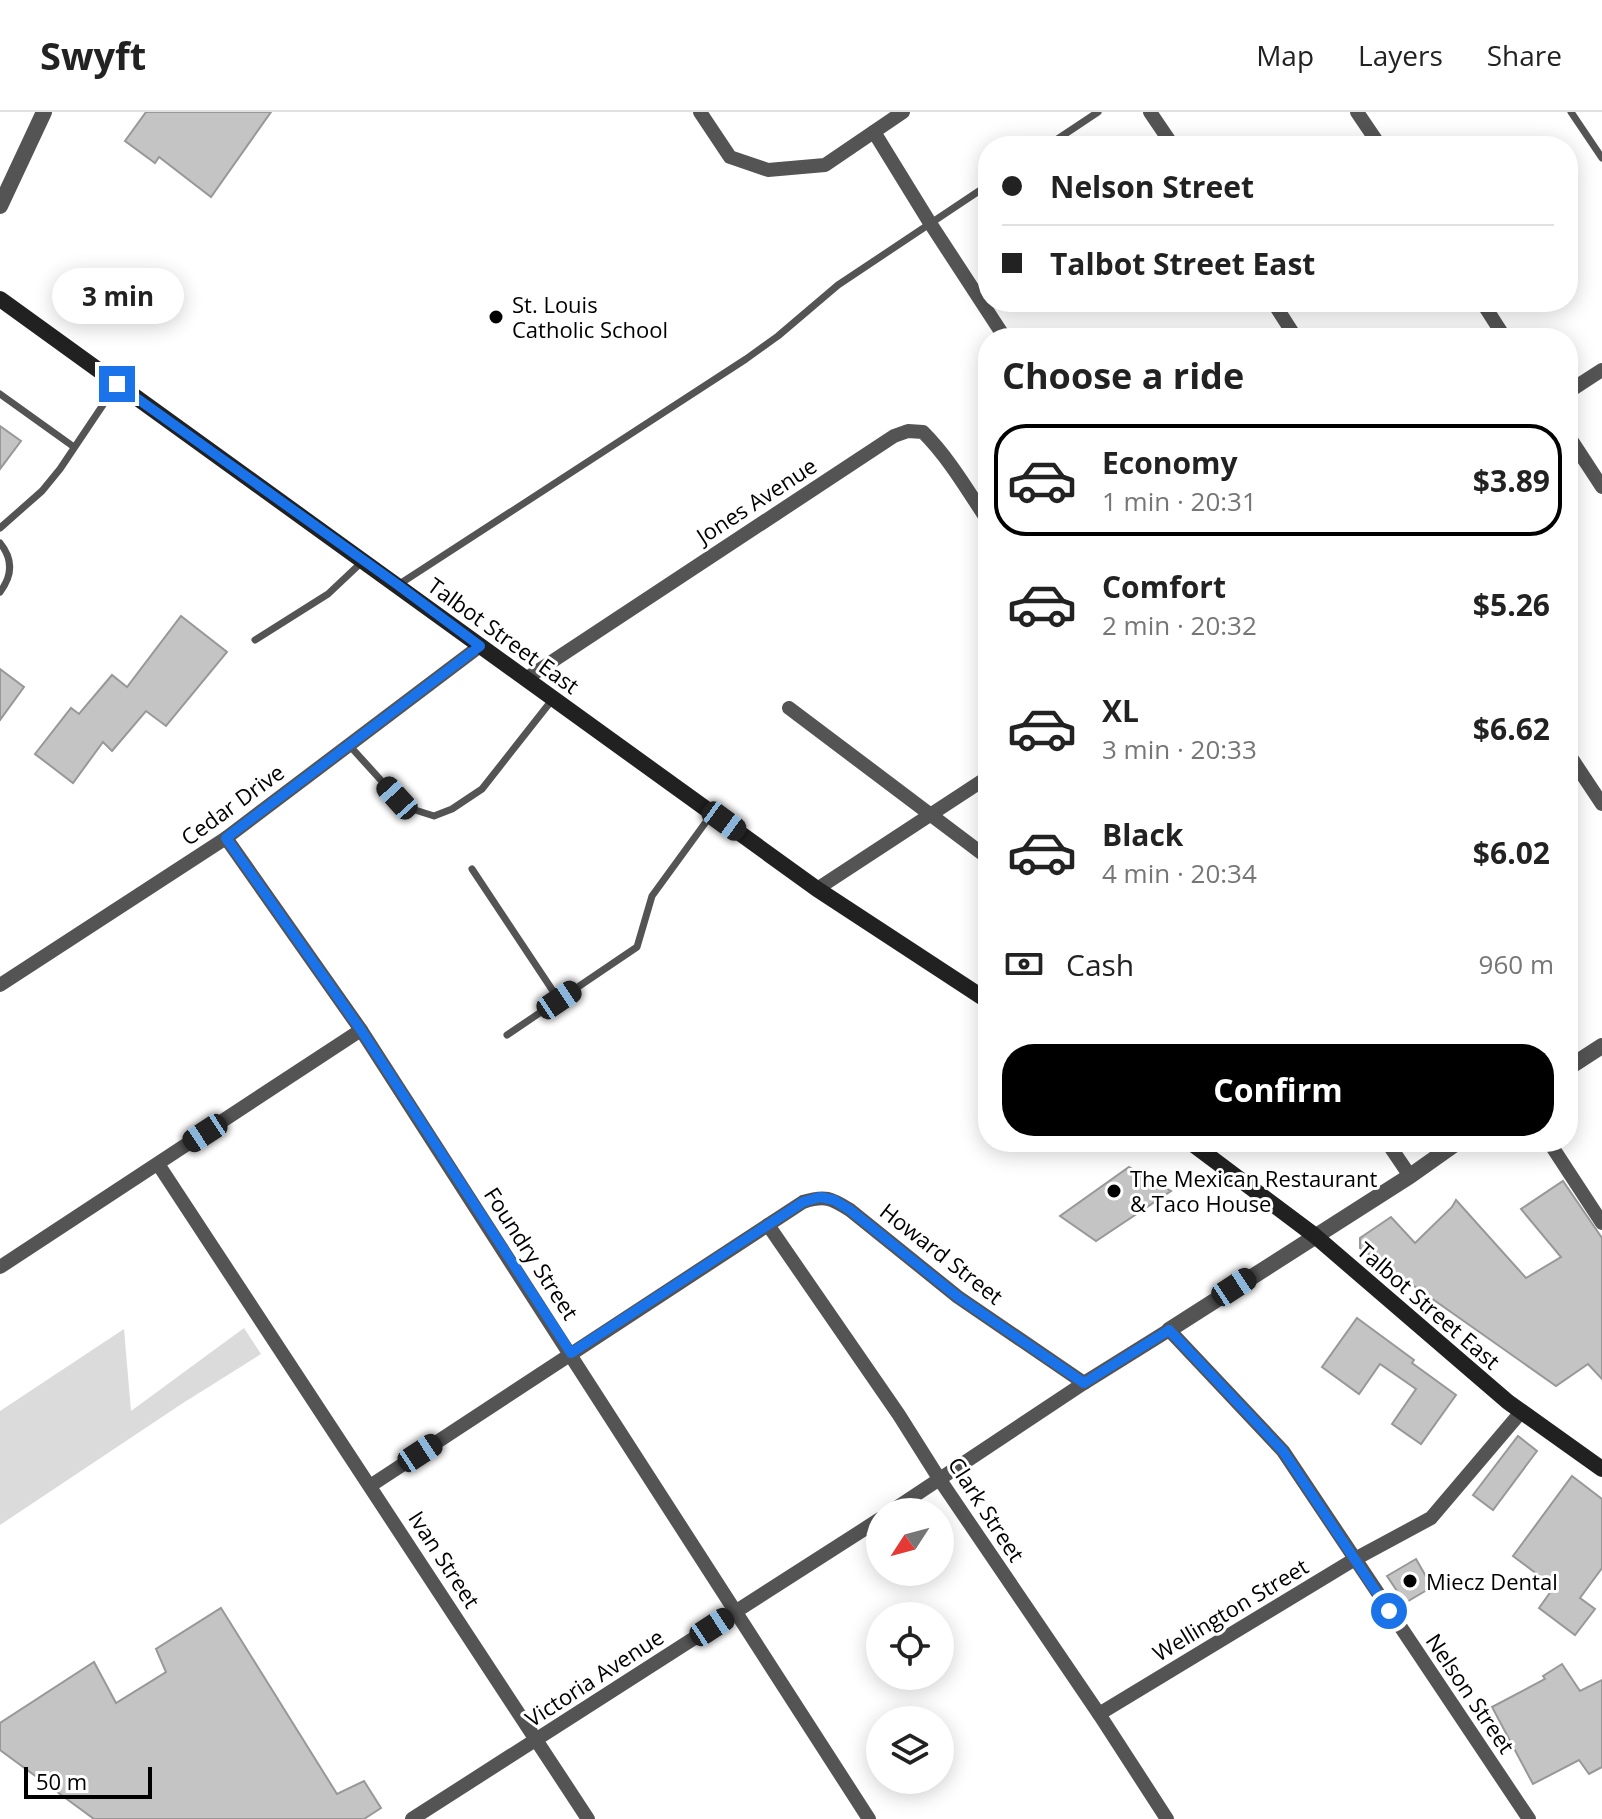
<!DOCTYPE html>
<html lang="en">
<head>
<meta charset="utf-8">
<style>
  body { margin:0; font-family:"Open Sans",sans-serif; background:#f2f2f2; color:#222; height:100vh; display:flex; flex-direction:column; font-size:30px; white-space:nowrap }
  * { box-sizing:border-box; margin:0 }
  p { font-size:26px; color:#767676 }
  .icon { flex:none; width:44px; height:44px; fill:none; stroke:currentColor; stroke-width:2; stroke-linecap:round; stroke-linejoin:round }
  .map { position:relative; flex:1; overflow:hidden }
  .sheet { position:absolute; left:978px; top:216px; width:600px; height:824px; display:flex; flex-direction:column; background:#fff; border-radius:32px; box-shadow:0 4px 20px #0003 }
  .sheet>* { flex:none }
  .hud { position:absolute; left:978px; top:24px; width:600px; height:176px; border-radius:32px; box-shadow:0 4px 20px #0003; display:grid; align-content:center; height:176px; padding:0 24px; background:#fff }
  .needle { width:52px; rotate:234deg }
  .controls { position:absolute; left:866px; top:1386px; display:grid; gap:16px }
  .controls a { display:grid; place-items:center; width:88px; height:88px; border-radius:50%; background:#fff; box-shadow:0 4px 20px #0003; font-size:40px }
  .scale { position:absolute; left:24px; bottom:20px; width:128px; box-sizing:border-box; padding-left:8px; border:4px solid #000; border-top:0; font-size:22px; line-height:28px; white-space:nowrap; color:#000; -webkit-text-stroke:6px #fff; paint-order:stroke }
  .end { position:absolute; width:36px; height:36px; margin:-18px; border:10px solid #1a73e8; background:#fff; box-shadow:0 0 0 4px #fff }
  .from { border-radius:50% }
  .bubble { position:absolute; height:56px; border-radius:28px; background:#fff; box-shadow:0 4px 20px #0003; font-size:26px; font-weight:700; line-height:56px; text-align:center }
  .car { position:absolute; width:24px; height:48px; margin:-24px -12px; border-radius:10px; box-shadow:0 0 6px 2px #0007; background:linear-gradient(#222 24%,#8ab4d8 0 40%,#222 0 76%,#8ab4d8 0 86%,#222 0) }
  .hud b { display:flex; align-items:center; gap:28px; height:76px; font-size:30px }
  .hud b+b { border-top:2px solid #e0e0e0 }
  .hud i { width:20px; height:20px; background:#222 }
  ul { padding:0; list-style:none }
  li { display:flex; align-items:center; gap:24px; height:112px; margin:0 16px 12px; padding:0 8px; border:4px solid transparent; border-radius:32px }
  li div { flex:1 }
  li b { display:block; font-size:30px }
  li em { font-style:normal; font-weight:700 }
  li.selected { border-color:#000 }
  li>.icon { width:72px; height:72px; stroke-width:1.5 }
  h2 { padding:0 24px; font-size:36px; line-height:96px }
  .pay { display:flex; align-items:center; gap:20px; height:88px; padding:0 24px; font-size:30px }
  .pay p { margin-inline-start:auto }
  .cta { display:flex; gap:16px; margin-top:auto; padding:16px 24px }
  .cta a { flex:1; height:92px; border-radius:32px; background:#000; color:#fff; font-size:32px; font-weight:700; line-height:92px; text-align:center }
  header { display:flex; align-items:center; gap:48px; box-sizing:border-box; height:112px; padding:0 40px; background:#fff; border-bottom:2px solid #e0e0e0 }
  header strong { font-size:38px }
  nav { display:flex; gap:44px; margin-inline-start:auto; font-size:28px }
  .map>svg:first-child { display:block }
  .green { fill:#dbdbdb }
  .building { fill:#c4c4c4; stroke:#989898; stroke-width:2 }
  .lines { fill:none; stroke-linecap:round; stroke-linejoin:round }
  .service { stroke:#545454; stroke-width:7 }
  .minor { stroke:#545454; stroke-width:14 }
  .tertiary { stroke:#545454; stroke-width:16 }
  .secondary { stroke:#212121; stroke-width:16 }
  .route { stroke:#1a73e8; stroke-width:10 }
  .poi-dot { fill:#000; stroke:#fff; stroke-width:3 }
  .labels { text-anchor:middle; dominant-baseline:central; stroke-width:6; stroke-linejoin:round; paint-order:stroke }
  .poi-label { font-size:22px; fill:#000; stroke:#fff; text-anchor:start }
  .street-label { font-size:22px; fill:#000; stroke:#fff }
</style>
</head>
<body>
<header>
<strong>Swyft</strong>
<nav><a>Map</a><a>Layers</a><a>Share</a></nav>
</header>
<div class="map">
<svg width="1602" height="1707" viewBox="0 0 1602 1707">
  <rect width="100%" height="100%" fill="#fff"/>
  <path class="green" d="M244,1216l17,26 -78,49 -183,122v-114l124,-82 7,82z"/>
  <g class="building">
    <path d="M146,0h125l-60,85 -52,-40 -4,6 -30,-22z"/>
    <path d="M0,314l21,15 -21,28z"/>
    <path d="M181,504l46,36 -61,74 -20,-15 -34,40 -9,-9 -30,41 -38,-29 36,-46 8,6 33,-39 15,12z"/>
    <path d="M0,557l24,18 -24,33z"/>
    <path d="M1129,1055l42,24 -75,50 -36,-25z"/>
    <path d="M1563,1069l39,57v141l-14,-15 -32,22 -196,-138v-10l31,-21 24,26 37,-36 4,-7 70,78 35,-21 -40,-48z"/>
    <path d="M1357,1206l57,42 -2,3 44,32 -35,49 -29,-20 24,-35 -36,-25 -21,30 -37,-27z"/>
    <path d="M1518,1324l19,15 -44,59 -20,-15z"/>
    <path d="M1572,1364l30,23v69l-22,30 15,11 -20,26 -36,-27 15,-21 -41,-31z"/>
    <path d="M1416,1447l16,28 -27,16 -18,-27z"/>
    <path d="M221,1496l116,186 27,-13 17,27 -17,11h-270l-94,-69v-27l94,-61 22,41 50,-31 -10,-23z"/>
    <path d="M1562,1552l18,27 22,-11v87l-13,7 -10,-14 -46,24 -41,-77 53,-28 -2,-3z"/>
  </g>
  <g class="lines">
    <g class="service">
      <path d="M1571,0l31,46"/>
      <path d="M1047,34l51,-34"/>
      <path d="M0,282l74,53"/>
      <path d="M0,416l42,-37 18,-22 57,-85"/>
      <path d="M0,431c13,16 13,32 0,49"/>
      <path d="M398,473l348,-226 32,-23 60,-51 150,-100"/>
      <path d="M255,528l73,-46 35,-33"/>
      <path d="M349,633l48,53 15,11 22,7 18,-7 30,-20 70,-89"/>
      <path d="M472,757l87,131"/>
      <path d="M507,923l130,-88 15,-51 59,-81"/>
      <path d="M1208,1041l18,-11"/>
    </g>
    <g class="minor">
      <path d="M700,0l30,45 38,13 57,-5 78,-53"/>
      <path d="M1150,0l23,34"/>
      <path d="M1357,0l23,34"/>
      <path d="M874,20l56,91 75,115"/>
      <path d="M1273,190l23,36"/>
      <path d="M1482,190l23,36"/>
      <path d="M1568,280l34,-22"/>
      <path d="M1568,323l34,52"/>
      <path d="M527,566l367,-242 14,-5 15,1c26,26 45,59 65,89"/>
      <path d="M789,596l199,150"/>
      <path d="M1568,641l34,51"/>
      <path d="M226,726l135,192 508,789"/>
      <path d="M817,777l171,-112"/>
      <path d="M0,873l226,-147 254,-192"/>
      <path d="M1387,1030l23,34"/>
      <path d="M1549,1030l53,81"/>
      <path d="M158,1052l430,655"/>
      <path d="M768,1113l131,190 41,65 159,234 68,105"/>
      <path d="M0,1155l361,-237"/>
      <path d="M370,1374l433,-284c22,-7 28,-4 47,8l108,87 126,86"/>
      <path d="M890,1400l194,-129 85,-53 114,121 246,368"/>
      <path d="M1099,1602l256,-155 76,-41 90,-106"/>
      <path d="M412,1707l468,-300"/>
    </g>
    <g class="tertiary">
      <path d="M0,94l44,-94"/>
      <path d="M1568,956l34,-22"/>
      <path d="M1169,1218l241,-154 48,-34"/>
    </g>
    <g class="secondary">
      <path d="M0,187l817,590 171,112"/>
      <path d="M1190,1030l124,93 194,167 94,67"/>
    </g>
  </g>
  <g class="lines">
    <path class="route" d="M117,272l281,201 82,61 -254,192 135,192 210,323 232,-151 17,-5 14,3 16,10 108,87 126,86 85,-53 114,121 106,160"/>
  </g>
  <g class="poi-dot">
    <circle cx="496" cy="205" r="8"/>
    <circle cx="1114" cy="1079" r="8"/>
    <circle cx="1410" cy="1469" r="8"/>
  </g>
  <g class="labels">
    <g class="poi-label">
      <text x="512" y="192">St. Louis<tspan x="512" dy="25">Catholic School</tspan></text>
      <text x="1130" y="1066">The Mexican Restaurant<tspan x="1130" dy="25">&amp; Taco House</tspan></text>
      <text x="1426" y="1469">Miecz Dental</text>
    </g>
    <g class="street-label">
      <text transform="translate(756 388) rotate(-33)">Jones Avenue</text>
      <text transform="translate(504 523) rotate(36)">Talbot Street East</text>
      <text transform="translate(232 692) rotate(-36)">Cedar Drive</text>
      <text transform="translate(532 1141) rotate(57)">Foundry Street</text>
      <text transform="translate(942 1141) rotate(38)">Howard Street</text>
      <text transform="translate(1429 1193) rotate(41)">Talbot Street East</text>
      <text transform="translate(987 1397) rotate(57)">Clark Street</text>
      <text transform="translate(445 1447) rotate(57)">Ivan Street</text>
      <text transform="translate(1230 1497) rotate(-31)">Wellington Street</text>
      <text transform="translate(594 1565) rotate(-33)">Victoria Avenue</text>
      <text transform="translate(1471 1581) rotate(56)">Nelson Street</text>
    </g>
  </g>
</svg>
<div class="controls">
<a><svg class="needle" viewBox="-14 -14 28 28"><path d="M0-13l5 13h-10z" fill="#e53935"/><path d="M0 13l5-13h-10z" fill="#767676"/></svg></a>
<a><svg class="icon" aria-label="locate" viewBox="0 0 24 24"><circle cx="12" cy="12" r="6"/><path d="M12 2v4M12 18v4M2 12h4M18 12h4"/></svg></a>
<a><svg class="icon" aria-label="layers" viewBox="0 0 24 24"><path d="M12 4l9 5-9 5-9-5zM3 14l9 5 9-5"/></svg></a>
</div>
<div class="scale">50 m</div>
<i class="end from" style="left:1389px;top:1499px"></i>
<i class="end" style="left:117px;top:272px"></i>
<div class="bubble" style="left:52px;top:156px;width:132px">3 min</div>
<i class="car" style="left:397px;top:686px;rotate:318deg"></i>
<i class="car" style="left:724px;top:709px;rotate:126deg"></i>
<i class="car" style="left:559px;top:888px;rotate:56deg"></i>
<i class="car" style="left:205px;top:1021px;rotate:237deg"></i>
<i class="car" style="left:1234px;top:1175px;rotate:57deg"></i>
<i class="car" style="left:420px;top:1341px;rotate:57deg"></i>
<i class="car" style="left:712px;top:1515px;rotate:57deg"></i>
<div class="hud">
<b><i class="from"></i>Nelson Street</b>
<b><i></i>Talbot Street East</b>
</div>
<section class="sheet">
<h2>Choose a ride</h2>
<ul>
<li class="selected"><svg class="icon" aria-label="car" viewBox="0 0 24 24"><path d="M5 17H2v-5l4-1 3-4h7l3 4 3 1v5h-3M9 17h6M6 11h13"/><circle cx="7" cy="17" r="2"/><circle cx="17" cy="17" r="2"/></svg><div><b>Economy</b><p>1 min · 20:31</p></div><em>$3.89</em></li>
<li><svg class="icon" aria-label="car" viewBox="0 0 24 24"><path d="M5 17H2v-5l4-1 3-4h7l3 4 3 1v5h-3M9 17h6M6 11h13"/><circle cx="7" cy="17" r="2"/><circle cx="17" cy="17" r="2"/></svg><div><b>Comfort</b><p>2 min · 20:32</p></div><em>$5.26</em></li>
<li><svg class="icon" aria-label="car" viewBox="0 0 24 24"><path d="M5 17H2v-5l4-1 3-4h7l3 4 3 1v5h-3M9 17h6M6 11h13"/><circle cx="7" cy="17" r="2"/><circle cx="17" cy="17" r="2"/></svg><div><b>XL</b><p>3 min · 20:33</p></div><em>$6.62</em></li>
<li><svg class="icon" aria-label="car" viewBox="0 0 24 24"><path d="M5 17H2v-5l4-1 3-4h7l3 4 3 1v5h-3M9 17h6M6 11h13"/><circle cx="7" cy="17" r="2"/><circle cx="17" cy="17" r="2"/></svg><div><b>Black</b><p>4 min · 20:34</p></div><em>$6.02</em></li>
</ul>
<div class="pay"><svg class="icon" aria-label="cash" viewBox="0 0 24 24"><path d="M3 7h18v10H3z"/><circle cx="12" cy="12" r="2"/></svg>Cash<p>960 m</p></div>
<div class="cta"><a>Confirm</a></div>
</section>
</div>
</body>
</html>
